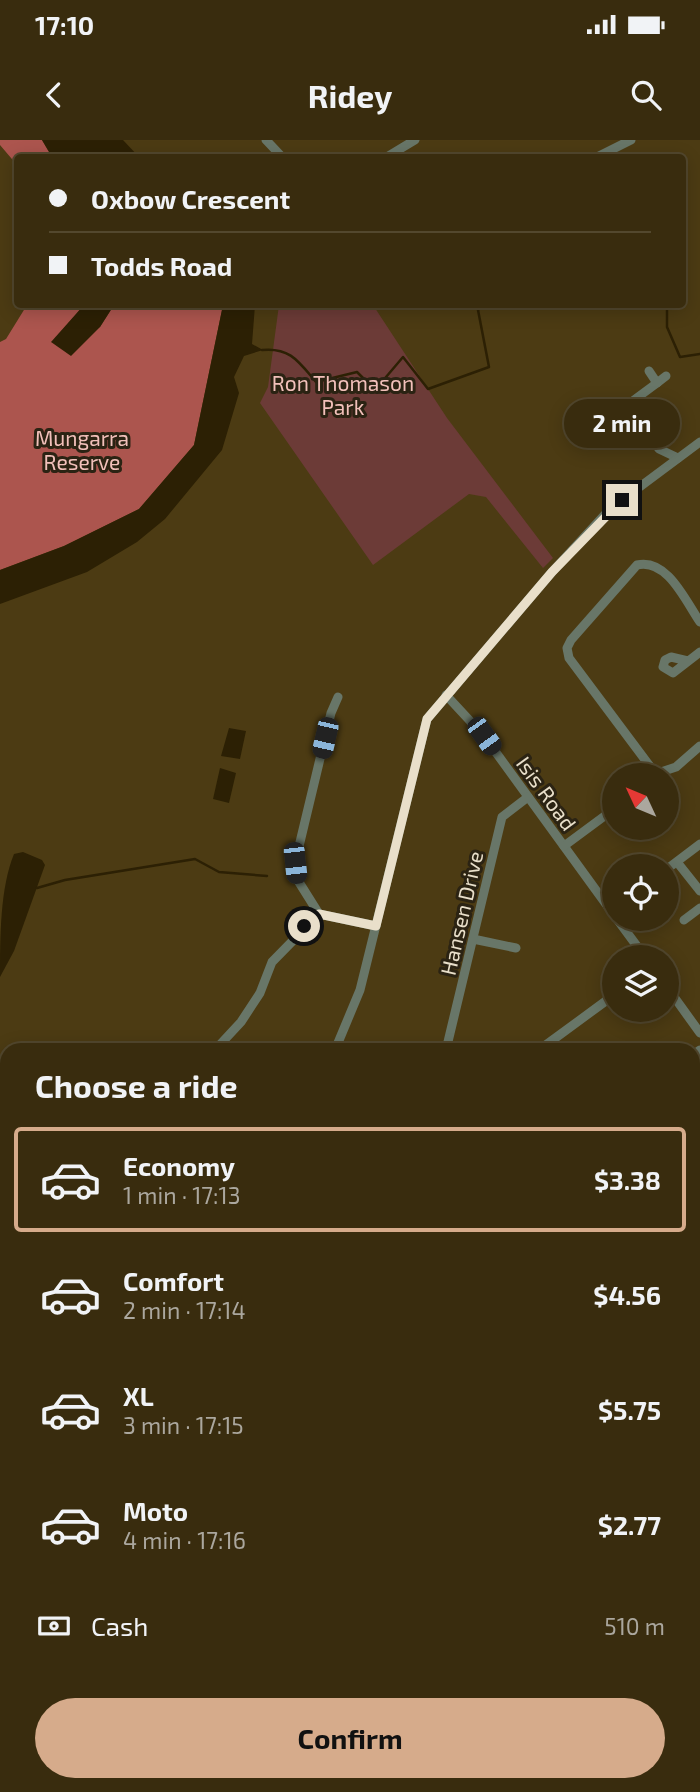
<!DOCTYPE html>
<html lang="en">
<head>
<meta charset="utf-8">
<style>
  body { margin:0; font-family:"Exo 2",sans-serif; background:#403417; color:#f1f3f6; height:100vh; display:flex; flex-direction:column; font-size:26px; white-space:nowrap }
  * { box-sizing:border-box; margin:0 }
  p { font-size:23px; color:#aba79e }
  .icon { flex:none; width:38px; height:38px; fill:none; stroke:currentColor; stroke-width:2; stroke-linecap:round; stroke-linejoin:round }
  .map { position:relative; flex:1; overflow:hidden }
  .sheet { position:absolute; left:0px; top:903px; width:700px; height:749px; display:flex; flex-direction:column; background:#392c0e; border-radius:21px 21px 0 0; box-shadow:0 4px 18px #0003,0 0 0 2px #53482e }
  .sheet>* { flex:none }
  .guide { position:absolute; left:14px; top:14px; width:672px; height:154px; border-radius:7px; box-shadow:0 4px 18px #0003,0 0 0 2px #53482e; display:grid; align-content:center; height:154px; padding:0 35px; background:#392c0e }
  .needle { width:46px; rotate:314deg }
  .tools { position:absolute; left:602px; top:623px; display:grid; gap:14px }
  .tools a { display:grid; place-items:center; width:77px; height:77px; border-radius:50%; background:#392c0e; box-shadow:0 4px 18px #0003,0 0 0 2px #53482e; font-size:35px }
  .end { position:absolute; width:32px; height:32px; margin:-16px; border:9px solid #e9dfca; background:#111; box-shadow:0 0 0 4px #111 }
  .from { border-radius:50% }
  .bubble { position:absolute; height:49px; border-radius:24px; background:#392c0e; box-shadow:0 4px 18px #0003,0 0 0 2px #53482e; font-size:23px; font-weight:700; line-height:49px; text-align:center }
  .car { position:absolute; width:21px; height:42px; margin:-21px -10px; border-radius:9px; box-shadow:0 0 5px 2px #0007; background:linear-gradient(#222 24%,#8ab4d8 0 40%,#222 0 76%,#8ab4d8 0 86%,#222 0) }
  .guide b { display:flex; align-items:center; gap:24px; height:66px; font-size:26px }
  .guide b+b { border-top:2px solid #53482e }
  .guide i { width:18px; height:18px; background:#f1f3f6 }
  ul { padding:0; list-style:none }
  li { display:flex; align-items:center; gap:21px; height:105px; margin:0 14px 10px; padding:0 21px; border:4px solid transparent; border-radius:7px }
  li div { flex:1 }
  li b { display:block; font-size:26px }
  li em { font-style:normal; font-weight:700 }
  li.on { border-color:#d6ab8b }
  li>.icon { width:63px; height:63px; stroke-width:1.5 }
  h2 { padding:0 35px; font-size:32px; line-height:84px }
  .pay { display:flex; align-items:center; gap:18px; height:77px; padding:0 35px; font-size:26px }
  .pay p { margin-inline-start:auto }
  .cta { display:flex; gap:14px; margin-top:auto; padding:14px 35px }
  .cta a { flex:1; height:80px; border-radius:42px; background:#d6ab8b; color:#111; font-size:28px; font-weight:700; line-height:80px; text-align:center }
  .status { display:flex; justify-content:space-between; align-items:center; height:49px; padding:0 35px; background:#392c0e; direction:ltr }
  .status svg { height:19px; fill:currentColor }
  header { display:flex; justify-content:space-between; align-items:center; height:91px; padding:0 35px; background:#392c0e; font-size:32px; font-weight:700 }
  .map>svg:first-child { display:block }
  .green { fill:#6c3b37 }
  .forest { fill:#ac554e }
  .water { fill:#2c2004 }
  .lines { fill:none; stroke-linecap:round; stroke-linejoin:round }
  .stream { stroke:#2c2004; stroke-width:2.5 }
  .minor { stroke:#687668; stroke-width:9 }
  .major { stroke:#90ad91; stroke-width:10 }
  .route { stroke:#e9dfca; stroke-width:9 }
  .labels { text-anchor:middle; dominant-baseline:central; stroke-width:6; stroke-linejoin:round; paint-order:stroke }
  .park-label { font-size:21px; fill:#f2c0ba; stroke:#2b2313 }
  .street-label { font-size:21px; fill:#e9dfca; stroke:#2b2313 }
</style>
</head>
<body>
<div class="status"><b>17:10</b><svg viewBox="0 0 49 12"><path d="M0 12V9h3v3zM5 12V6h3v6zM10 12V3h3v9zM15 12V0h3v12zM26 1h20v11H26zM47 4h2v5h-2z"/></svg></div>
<header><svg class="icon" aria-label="back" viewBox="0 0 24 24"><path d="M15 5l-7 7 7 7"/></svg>Ridey<svg class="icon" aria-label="search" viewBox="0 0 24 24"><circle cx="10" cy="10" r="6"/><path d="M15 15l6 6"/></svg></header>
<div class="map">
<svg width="700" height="1652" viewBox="0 0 700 1652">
  <rect width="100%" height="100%" fill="#4c3b13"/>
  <g class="green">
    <path d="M279,165h94l74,113 106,140 -10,10 -57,-71 -17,-3 -96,71 -113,-162 8,-16z"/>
    <path d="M700,1048v231l-7,-3v-223z"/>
    <path d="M438,1645h46l6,7h-62z"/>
  </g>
  <g class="forest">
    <path d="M0,0h42l10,17 -34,1 -1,7 -17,-20z"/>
    <path d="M27,165h57l-32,37 48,-15 14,-22h109l-29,140 -55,64 -75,37 -64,24v-228l6,-3z"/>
  </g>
  <g class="water">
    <path d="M42,0h81l16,17h-87z"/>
    <path d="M84,165h30l-14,22 -29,29 -20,-14z"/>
    <path d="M223,165h32l-3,39 11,6 -19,6 -10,21 5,16 -17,57 -57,69 -28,23 -50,30 -87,32v-34l64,-24 75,-37 55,-64z"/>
    <path d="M229,588l17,3 -6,28 -19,-3z"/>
    <path d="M220,628l16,5 -7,30 -16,-4z"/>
    <path d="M23,712l19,8 3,5 -31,86 -14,26c0,-40 0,-89 14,-123z"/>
  </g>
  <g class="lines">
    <g class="stream">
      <path d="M667,164v23l13,30 20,-3"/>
      <path d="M262,210c28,-3 37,12 54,32l41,-10 18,18 28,-33 25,32 61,-22 -11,-57 8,-6"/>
      <path d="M37,748l28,-8 130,-21 24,13 48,4"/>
      <path d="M693,1215l7,-37"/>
      <path d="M465,1652l13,-7"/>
    </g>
    <g class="minor">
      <path d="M266,0l17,18"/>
      <path d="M385,18l30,-18"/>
      <path d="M595,18l36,-18"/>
      <path d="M649,231l8,12 9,-7"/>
      <path d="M657,243l-23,17 -2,10 27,39 19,9"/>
      <path d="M688,521l-17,-4 -6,3 -2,7 10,6 27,-21"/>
      <path d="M446,555l38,41 130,179"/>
      <path d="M655,633l-86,-115 -2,-10 4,-8 66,-75c30,-7 48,35 63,57"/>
      <path d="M652,635l24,-8 24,-21"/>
      <path d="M564,706l50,-37"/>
      <path d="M677,722l23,29"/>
      <path d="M667,729l33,-25"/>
      <path d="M319,774l-22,-35 -2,-16 36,-150 7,-16"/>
      <path d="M617,779l28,38"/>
      <path d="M684,780l16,-12"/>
      <path d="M473,799l43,9"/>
      <path d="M667,847l33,46"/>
      <path d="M215,910l26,-28 19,-29 12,-31 47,-48 57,12"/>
      <path d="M335,910l25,-60 67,-271 125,-147 58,-63 90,-67"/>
      <path d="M446,910l56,-233 26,-20"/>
      <path d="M539,910l75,-55"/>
      <path d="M693,915l7,-5"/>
      <path d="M0,1066l7,-3"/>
      <path d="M0,1167l7,-1"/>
      <path d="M693,1480l1,-51 6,-38"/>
      <path d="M0,1631l7,-5"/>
      <path d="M45,1645l5,7"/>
      <path d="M157,1645l5,7"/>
      <path d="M499,1645l5,7"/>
      <path d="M250,1652l24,-7"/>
      <path d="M606,1652l8,-7"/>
    </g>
    <g class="major">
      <path d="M693,1040l7,-6"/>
      <path d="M0,1556l7,-5"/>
    </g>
  </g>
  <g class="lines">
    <path class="route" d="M304,786l15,-12 57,12 51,-207 125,-147 70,-72"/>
  </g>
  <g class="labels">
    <g class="park-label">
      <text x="343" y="242">Ron Thomason<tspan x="343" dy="24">Park</tspan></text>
      <text x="82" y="297">Mungarra<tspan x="82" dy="24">Reserve</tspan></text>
    </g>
    <g class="street-label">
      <text transform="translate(547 653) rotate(54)">Isis Road</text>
      <text transform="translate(461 773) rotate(-77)">Hansen Drive</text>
    </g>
  </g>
</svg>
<div class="tools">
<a><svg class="needle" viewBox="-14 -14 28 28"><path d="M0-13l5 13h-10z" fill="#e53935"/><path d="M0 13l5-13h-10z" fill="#aba79e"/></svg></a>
<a><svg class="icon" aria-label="locate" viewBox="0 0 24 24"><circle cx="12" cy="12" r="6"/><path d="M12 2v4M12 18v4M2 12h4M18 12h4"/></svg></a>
<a><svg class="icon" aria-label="layers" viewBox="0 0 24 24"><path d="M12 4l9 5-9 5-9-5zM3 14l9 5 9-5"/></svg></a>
</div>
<i class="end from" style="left:304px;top:786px"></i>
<i class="end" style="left:622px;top:360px"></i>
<div class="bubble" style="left:564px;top:259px;width:116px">2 min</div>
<i class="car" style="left:484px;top:596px;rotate:144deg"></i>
<i class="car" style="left:325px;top:598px;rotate:193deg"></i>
<i class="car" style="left:295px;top:723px;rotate:174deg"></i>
<div class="guide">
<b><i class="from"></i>Oxbow Crescent</b>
<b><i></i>Todds Road</b>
</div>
<section class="sheet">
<h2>Choose a ride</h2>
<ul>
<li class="on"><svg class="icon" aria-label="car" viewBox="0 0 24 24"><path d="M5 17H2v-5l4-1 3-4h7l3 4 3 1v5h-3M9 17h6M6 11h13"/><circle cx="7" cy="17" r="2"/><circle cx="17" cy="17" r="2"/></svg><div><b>Economy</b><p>1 min · 17:13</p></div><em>$3.38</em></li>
<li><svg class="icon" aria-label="car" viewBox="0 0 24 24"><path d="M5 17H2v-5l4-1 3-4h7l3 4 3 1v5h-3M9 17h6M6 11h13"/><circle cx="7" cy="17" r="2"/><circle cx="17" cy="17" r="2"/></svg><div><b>Comfort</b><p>2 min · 17:14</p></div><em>$4.56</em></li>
<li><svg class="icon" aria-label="car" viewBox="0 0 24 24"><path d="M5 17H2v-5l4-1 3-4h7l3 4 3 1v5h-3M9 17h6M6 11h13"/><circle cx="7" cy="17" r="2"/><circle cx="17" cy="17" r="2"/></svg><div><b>XL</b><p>3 min · 17:15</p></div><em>$5.75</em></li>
<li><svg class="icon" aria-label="car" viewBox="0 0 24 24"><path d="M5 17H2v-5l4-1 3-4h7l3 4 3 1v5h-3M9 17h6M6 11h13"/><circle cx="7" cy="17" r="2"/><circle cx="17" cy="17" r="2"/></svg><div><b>Moto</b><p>4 min · 17:16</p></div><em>$2.77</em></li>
</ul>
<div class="pay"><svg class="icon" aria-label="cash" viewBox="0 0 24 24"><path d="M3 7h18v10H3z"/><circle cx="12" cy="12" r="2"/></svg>Cash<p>510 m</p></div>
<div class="cta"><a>Confirm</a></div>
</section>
</div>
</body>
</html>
